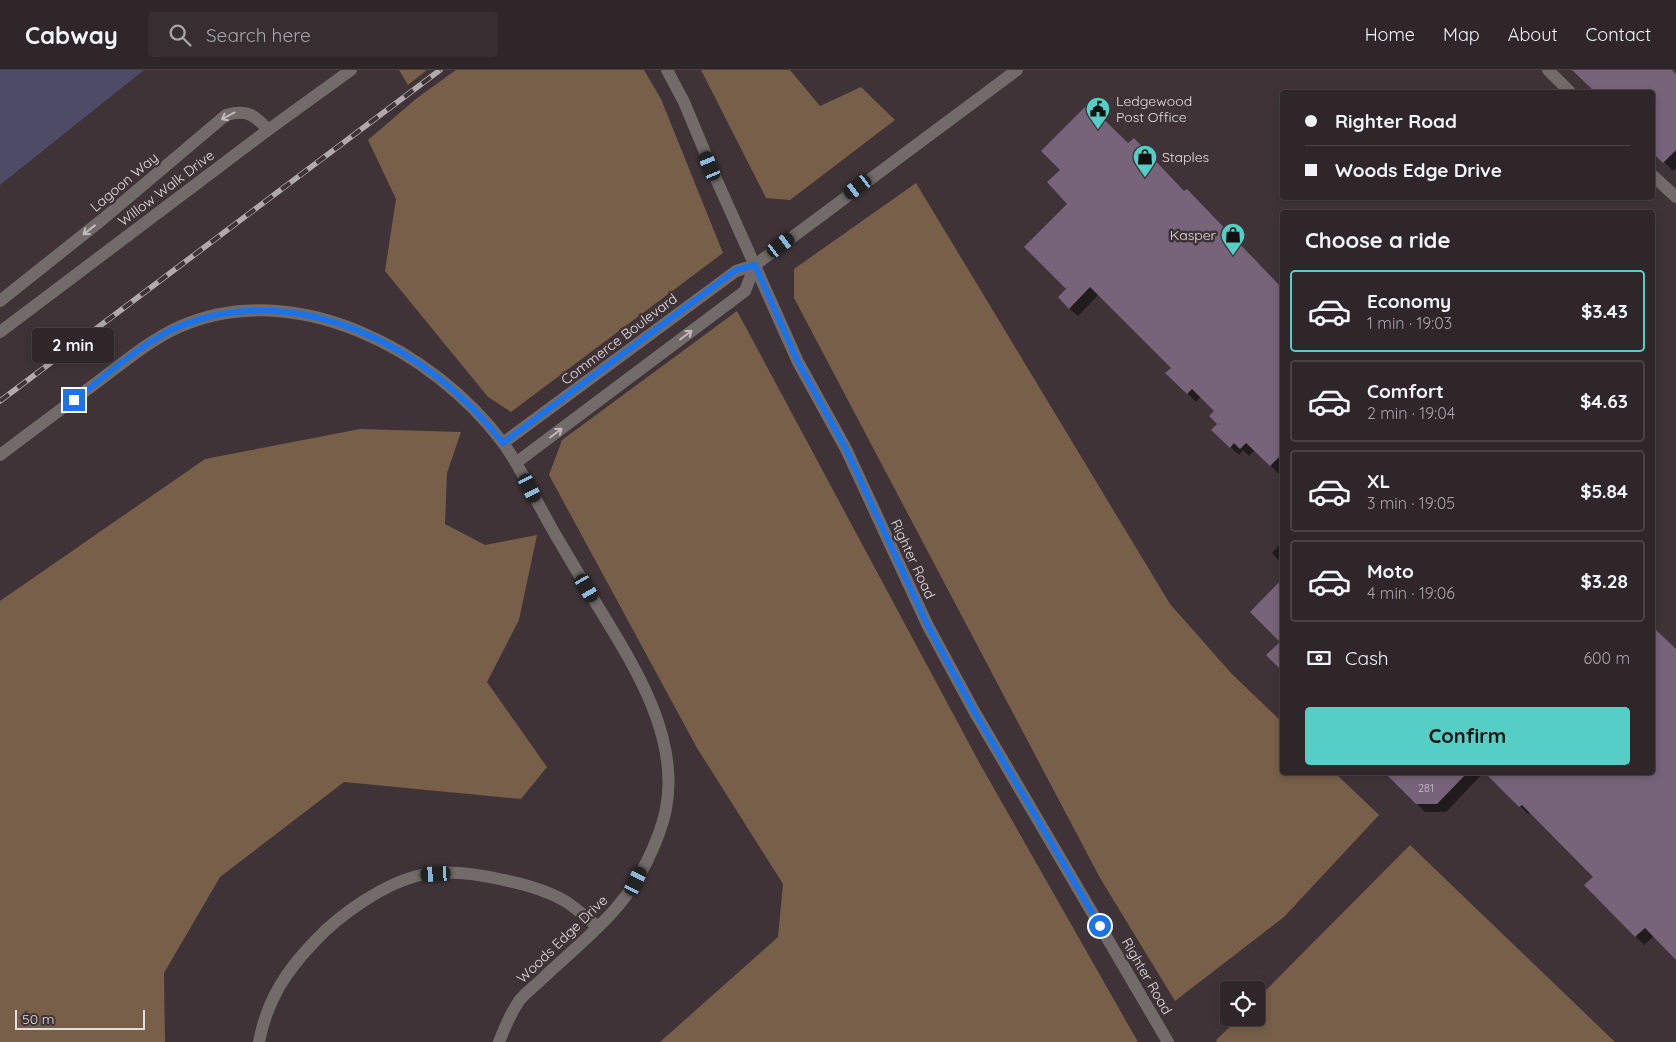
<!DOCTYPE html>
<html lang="en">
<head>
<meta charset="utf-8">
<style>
  body { margin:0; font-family:Quicksand,sans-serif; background:#372e31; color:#f1f3f6; height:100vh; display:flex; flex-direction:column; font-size:19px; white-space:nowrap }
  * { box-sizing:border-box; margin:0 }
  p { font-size:16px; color:#a7a5a8 }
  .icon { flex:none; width:28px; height:28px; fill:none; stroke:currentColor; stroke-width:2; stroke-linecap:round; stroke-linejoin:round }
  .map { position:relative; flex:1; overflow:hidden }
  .panel { position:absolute; left:1280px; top:140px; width:375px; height:565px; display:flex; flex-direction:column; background:#2f2629; border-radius:5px; box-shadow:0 2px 8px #0003,0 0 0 1px #4a4346 }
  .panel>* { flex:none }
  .hud { position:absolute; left:1280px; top:20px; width:375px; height:110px; border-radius:5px; box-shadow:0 2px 8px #0003,0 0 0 1px #4a4346; display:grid; align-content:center; height:110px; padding:0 25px; background:#2f2629 }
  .controls { position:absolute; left:1220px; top:911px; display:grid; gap:10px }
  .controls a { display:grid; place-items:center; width:45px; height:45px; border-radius:5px; background:#2f2629; box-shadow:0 2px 8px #0003,0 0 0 1px #4a4346; font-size:25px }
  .scale { position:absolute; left:15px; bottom:12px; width:130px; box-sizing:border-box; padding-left:5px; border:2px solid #e3dbde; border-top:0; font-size:14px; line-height:18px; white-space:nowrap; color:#e3dbde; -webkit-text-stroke:4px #3f3337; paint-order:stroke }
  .end { position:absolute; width:22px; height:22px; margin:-11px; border:6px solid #1a73e8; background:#fff; box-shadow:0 0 0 2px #fff }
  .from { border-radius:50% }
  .bubble { position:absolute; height:35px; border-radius:5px; background:#2f2629; box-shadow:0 2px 8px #0003,0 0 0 1px #4a4346; font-size:16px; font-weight:700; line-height:35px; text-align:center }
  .car { position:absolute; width:15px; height:30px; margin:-15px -8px; border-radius:6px; box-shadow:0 0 4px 1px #0007; background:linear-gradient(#222 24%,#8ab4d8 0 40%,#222 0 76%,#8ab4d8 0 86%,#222 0) }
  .hud b { display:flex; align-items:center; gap:18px; height:48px; font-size:19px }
  .hud b+b { border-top:1px solid #4a4346 }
  .hud i { width:12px; height:12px; background:#f1f3f6 }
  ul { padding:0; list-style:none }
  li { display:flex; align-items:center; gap:15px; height:82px; margin:0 10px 8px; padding:0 15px; border:2px solid #4a4346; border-radius:5px }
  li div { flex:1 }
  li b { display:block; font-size:19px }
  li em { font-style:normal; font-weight:700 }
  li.current { border-color:#55cec6 }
  li>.icon { width:45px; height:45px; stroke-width:1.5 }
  h2 { padding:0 25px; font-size:22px; line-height:60px }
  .pay { display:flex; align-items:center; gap:12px; height:55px; padding:0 25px; font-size:19px }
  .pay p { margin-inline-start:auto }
  .action { display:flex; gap:10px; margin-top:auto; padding:10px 25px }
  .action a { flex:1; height:58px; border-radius:5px; background:#55cec6; color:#111; font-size:20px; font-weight:700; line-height:58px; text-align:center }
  header { display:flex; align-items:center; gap:30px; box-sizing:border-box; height:70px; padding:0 25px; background:#2f2629; border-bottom:1px solid #4a4346 }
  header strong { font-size:24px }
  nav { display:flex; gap:28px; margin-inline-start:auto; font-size:18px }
  .search { width:350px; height:45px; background:#372e31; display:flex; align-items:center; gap:12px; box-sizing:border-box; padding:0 18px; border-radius:5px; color:#a7a5a8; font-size:19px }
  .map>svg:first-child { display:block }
  .forest { fill:#775f4a }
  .water { fill:#4e4b66 }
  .shadow { fill:#0007 }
  .building { fill:#77637a }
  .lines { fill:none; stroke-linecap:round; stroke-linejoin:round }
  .minor { stroke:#726b6a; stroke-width:12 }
  .rail-casing { stroke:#b2a9ad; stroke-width:5.5 }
  .rail { stroke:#3f3337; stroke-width:4; stroke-dasharray:11; stroke-linecap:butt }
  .oneway { stroke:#c1b9bb }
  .route { stroke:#1a73e8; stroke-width:6 }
  .labels { text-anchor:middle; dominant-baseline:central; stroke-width:5; stroke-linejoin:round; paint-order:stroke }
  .number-label { font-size:11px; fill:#c8bdc5 }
  .poi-label { font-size:14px; fill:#e3dbde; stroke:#3f3337; text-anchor:start }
  .street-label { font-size:14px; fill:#e3dbde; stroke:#3f3337 }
</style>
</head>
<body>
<header>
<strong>Cabway</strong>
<div class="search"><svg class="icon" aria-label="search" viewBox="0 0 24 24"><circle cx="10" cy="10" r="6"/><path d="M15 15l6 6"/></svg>Search here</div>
<nav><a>Home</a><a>Map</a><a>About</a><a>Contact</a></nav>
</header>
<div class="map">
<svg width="1676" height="972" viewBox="0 0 1676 972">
  <rect width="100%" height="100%" fill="#3f3337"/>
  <g class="forest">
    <path d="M399,0h28l-19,15z"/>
    <path d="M456,0h188l17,29 62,154 -212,159 -23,-15 -103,-126 11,-72 -28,-59 49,-42z"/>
    <path d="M701,0h89l30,36 41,-19 34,33 -105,80 -24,-2z"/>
    <path d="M916,113l254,421 61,69 51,49v50l53,1 44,42 -95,102 -109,84 -75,-123 -306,-580v-29z"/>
    <path d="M737,241l243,453 158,278h-478l118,-105 5,-53 -86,-136 -148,-273 13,-35z"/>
    <path d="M360,359l101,3 -14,41 -2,51 40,21 52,-10 -18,85 -32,62 60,85 -26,32 -177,-17 -124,95 -56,96 1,69h-165v-441l205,-142z"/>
    <path d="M1410,775l205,197h-398l-1,-2 23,-22h17v-18z"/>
  </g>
  <path class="water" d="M0,0h144l-144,115z"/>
  <g class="shadow">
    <path d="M1573,0h97l6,6v92l-3,3 -21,-21v-58h-43l-6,-5 -6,5z"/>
    <path d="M1128,75l57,48 97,97v180l-3,4 -24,-24 -6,6 -6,-6 -4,5 -18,-17 -5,-27 -15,-15 -5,6 -21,-21 -3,-13 -73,-74 -21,22 -9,-8 -2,-19z"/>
    <path d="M1282,472v22l-10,-11z"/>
    <path d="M1282,511v88l-14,-14 14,-13 -30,-30z"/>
    <path d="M1676,581v307l-22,-22 -10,9 -58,-60 9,-8 -64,-65 -3,2 -42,-42h166z"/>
    <path d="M1386,702h98l-38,40h-21z"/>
  </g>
  <g class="building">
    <path d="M1572,0h100l4,4v76l-13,13 -11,-11v-60h-57z"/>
    <path d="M1088,34l40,39 6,-5 50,53 3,-2 95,99v166l-12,12 -24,-23 -6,6 -6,-6 -4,5 -19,-18 6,-6 -8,-8 5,-5 -22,-22 -5,5 -22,-21 6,-5 -81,-81 -21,22 -11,-12 8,-8 -42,-42 43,-43 -20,-22 13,-12 -19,-19z"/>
    <path d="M1282,509v92l-16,-16 14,-13 -30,-30z"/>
    <path d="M1652,556l24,23v311l-31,-32 -10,9 -51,-52 9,-8 -71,-72 -3,2 -35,-35h168z"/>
    <path d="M1384,702h84l-31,32h-21z"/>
  </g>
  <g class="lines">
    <g class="minor">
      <path d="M667,0l17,32 33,79 81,181 48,87 81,175 47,87 194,331"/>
      <path d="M1548,0l22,22"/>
      <path d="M1652,105l24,22"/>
      <path d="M0,231l103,-82 123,-104c21,-6 29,0 42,15"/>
      <path d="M0,262l268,-202 83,-60"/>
      <path d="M503,373l233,-172 19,-6 262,-195"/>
      <path d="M0,385c35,-26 69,-52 104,-78 24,-18 48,-38 75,-50 115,-51 255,23 324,116 17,23 28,48 42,73 11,21 24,41 36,62 39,68 101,148 85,231 -7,33 -27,73 -49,98 -22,26 -50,48 -75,72 -7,7 -17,14 -23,22 -8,12 -15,28 -20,41"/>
      <path d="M517,392l228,-171 10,-26"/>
      <path d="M259,972c8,-42 27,-71 56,-101 25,-27 70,-58 106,-66 26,-6 57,-1 83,5 20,4 42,10 61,21 11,7 22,17 33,26"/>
    </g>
    <defs>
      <path id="rail" d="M0,331l440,-331"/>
    </defs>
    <use href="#rail" class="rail-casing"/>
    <use href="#rail" class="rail"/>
  </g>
  <defs><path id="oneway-shaft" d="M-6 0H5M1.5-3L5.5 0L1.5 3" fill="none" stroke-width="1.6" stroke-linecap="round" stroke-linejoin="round" transform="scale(1.25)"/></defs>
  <g class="oneway">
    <use href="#oneway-shaft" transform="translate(228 46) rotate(152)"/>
    <use href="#oneway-shaft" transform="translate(89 160) rotate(142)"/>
    <use href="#oneway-shaft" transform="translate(686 265) rotate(-37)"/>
    <use href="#oneway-shaft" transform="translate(556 363) rotate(-37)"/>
  </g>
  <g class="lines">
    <path class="route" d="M74,330c32,-24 70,-59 106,-74 119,-48 250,22 323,117l233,-173 19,-5 43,97 48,87 81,175 47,87 126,215"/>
  </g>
  <defs>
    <symbol id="civic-pin" viewBox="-11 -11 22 30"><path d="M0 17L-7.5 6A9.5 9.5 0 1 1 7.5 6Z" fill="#55cec6" stroke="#3f3337"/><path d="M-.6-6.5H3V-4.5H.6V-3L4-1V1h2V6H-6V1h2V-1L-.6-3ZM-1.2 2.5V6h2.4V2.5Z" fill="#111"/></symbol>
    <symbol id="shop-pin" viewBox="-11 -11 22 30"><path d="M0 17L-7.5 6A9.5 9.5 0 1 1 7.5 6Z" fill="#55cec6" stroke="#3f3337"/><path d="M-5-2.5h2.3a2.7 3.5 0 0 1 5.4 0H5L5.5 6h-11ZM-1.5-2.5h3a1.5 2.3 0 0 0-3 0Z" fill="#111"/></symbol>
  </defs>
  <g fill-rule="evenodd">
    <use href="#civic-pin" x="1084" y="25" width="28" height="38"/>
    <use href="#shop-pin" x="1131" y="73" width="28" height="38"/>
    <use href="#shop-pin" x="1219" y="151" width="28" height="38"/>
  </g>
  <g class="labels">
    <g class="number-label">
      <text x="1426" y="718">281</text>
    </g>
    <g class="poi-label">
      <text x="1116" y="31">Ledgewood<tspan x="1116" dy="16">Post Office</tspan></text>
      <text x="1162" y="87">Staples</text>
      <text x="1216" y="165" text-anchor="end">Kasper</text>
    </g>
    <g class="street-label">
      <text transform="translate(124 112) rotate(-40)">Lagoon Way</text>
      <text transform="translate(166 118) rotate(-37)">Willow Walk Drive</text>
      <text transform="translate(619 269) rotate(-37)">Commerce Boulevard</text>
      <text transform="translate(913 489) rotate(65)">Righter Road</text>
      <text transform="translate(562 869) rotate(-44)">Woods Edge Drive</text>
      <text transform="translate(1147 906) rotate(60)">Righter Road</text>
    </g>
  </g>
</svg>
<div class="controls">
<a><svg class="icon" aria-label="locate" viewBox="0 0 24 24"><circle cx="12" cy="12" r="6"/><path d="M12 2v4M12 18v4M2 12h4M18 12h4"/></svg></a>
</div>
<div class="scale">50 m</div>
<i class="end from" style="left:1100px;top:856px"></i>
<i class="end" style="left:74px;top:330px"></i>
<div class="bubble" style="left:32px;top:258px;width:82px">2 min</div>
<i class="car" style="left:710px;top:96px;rotate:337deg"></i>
<i class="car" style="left:858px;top:117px;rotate:233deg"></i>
<i class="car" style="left:781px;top:175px;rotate:53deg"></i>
<i class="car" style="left:530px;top:418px;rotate:153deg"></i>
<i class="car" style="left:587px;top:518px;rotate:150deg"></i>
<i class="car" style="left:436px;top:804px;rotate:267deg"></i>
<i class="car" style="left:636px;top:811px;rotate:26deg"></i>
<div class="hud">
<b><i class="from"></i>Righter Road</b>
<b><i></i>Woods Edge Drive</b>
</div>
<section class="panel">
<h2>Choose a ride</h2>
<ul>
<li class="current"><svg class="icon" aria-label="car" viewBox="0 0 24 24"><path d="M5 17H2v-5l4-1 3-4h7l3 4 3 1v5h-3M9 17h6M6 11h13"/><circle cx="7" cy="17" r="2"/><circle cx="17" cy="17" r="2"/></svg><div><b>Economy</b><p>1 min · 19:03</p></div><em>$3.43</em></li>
<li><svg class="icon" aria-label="car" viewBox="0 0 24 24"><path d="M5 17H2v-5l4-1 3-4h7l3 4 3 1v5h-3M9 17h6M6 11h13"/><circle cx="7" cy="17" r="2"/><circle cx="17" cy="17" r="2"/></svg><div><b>Comfort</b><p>2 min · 19:04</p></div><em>$4.63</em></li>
<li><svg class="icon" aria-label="car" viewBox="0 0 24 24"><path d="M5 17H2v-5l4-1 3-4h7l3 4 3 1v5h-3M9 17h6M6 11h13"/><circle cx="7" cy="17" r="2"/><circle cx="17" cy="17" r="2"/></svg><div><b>XL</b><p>3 min · 19:05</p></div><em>$5.84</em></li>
<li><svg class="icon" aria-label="car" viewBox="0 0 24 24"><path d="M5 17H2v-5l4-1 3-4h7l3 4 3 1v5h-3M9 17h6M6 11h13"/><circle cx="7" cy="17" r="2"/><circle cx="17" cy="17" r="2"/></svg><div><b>Moto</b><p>4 min · 19:06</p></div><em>$3.28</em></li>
</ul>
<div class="pay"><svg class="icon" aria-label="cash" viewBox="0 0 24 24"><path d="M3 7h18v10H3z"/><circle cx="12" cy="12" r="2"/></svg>Cash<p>600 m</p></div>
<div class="action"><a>Confirm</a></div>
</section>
</div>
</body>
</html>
